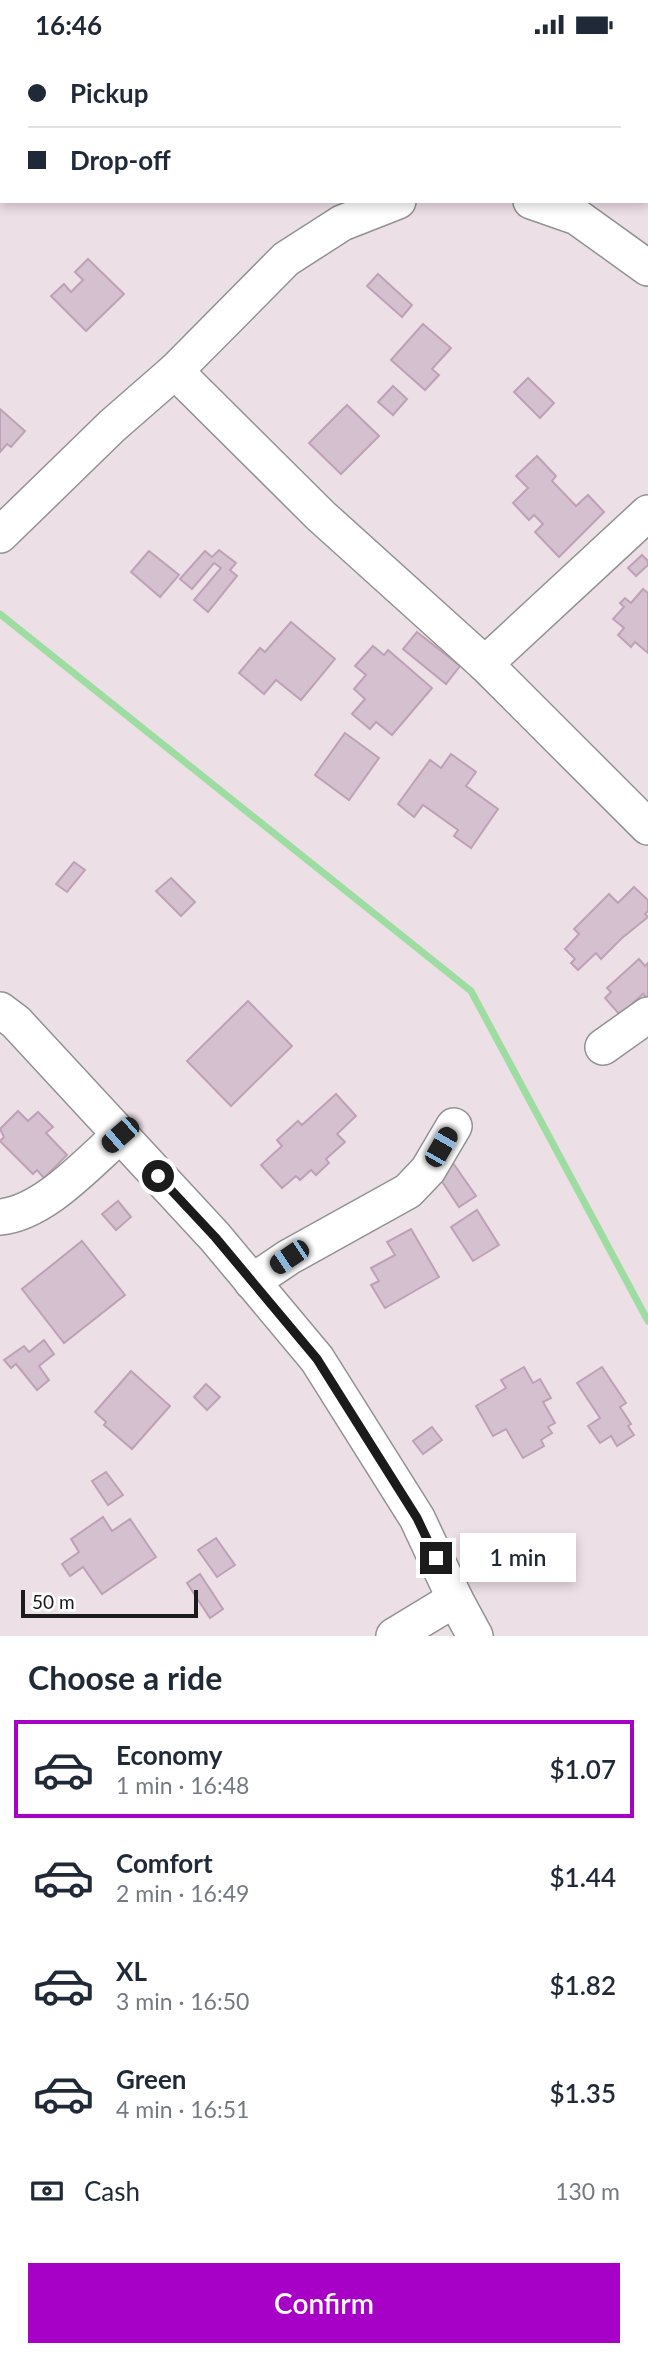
<!DOCTYPE html>
<html lang="en">
<head>
<meta charset="utf-8">
<style>
  body { margin:0; font-family:Lato,sans-serif; background:#f6f6f7; color:#1f2937; height:100vh; display:flex; flex-direction:column; font-size:26px; white-space:nowrap }
  * { box-sizing:border-box; margin:0 }
  p { font-size:23px; color:#747a83 }
  .icon { flex:none; width:38px; height:38px; fill:none; stroke:currentColor; stroke-width:2; stroke-linecap:round; stroke-linejoin:round }
  .map { position:relative; height:1587px; overflow:hidden }
  .drawer { display:flex; flex-direction:column; background:#fff; flex:1 }
  .drawer>* { flex:none }
  .top-card { position:absolute; left:0px; top:0px; width:649px; height:154px; box-shadow:0 4px 10px #0003; display:grid; align-content:center; height:154px; padding:0 28px; background:#fff }
  .scale { position:absolute; left:21px; bottom:18px; width:177px; box-sizing:border-box; padding-left:7px; border:4px solid #1b1b1b; border-top:0; font-size:19px; line-height:24px; white-space:nowrap; color:#1b1b1b; -webkit-text-stroke:5px #fff; paint-order:stroke }
  .end { position:absolute; width:32px; height:32px; margin:-16px; border:9px solid #1b1b1b; background:#fff; box-shadow:0 0 0 4px #fff }
  .from { border-radius:50% }
  .bubble { position:absolute; height:49px; border-radius:0px; background:#fff; box-shadow:0 4px 10px #0003; font-size:23px; font-weight:600; line-height:49px; text-align:center }
  .car { position:absolute; width:21px; height:42px; margin:-21px -10px; border-radius:9px; box-shadow:0 0 5px 2px #0007; background:linear-gradient(#222 24%,#8ab4d8 0 40%,#222 0 76%,#8ab4d8 0 86%,#222 0) }
  .top-card b { display:flex; align-items:center; gap:24px; height:66px; font-size:26px }
  .top-card b+b { border-top:2px solid #e0e1e3 }
  .top-card i { width:18px; height:18px; background:#1f2937 }
  ul { padding:0; list-style:none }
  li { display:flex; align-items:center; gap:21px; height:98px; margin:0 14px 10px; padding:0 14px; border:4px solid transparent; border-radius:0px }
  li div { flex:1 }
  li b { display:block; font-size:26px }
  li em { font-style:normal; font-weight:600 }
  li.on { border-color:#a700c6 }
  li>.icon { width:63px; height:63px; stroke-width:1.5 }
  h2 { padding:0 28px; font-size:32px; line-height:84px }
  .pay { display:flex; align-items:center; gap:18px; height:77px; padding:0 28px; font-size:26px }
  .pay p { margin-inline-start:auto }
  .action { display:flex; gap:14px; margin-top:auto; padding:14px 28px }
  .action a { flex:1; height:80px; border-radius:0px; background:#a700c6; color:#fff; font-size:28px; font-weight:600; line-height:80px; text-align:center }
  .status { display:flex; justify-content:space-between; align-items:center; height:49px; padding:0 35px; background:#fff; direction:ltr }
  .status svg { height:19px; fill:currentColor }
  .map>svg:first-child { display:block }
  .lines { fill:none; stroke-linecap:round; stroke-linejoin:round }
  .stream { stroke:#9ddda2; stroke-width:7 }
  .building { fill:#d4c0ce; stroke:#bfa1b7; stroke-width:2 }
  .minor-casing { stroke:#929292; stroke-width:38 }
  .minor { stroke:#fff; stroke-width:35 }
  .route { stroke:#1b1b1b; stroke-width:9 }
</style>
</head>
<body>
<div class="status"><b>16:46</b><svg viewBox="0 0 49 12"><path d="M0 12V9h3v3zM5 12V6h3v6zM10 12V3h3v9zM15 12V0h3v12zM26 1h20v11H26zM47 4h2v5h-2z"/></svg></div>
<div class="map">
<svg width="648" height="1587" viewBox="0 0 648 1587">
  <rect width="100%" height="100%" fill="#eddfe6"/>
  <g class="lines">
    <path class="stream" d="M0,565l471,377 177,330"/>
  </g>
  <g class="building">
    <path d="M88,210l36,35 -38,37 -35,-35 13,-12 7,8 12,-12 -8,-8z"/>
    <path d="M378,225l34,31 -10,12 -35,-31z"/>
    <path d="M423,275l28,24 -19,21 7,6 -14,15 -34,-30z"/>
    <path d="M528,329l26,25 -14,15 -26,-26z"/>
    <path d="M393,337l14,13 -14,16 -15,-13z"/>
    <path d="M347,356l32,31 -38,38 -32,-31z"/>
    <path d="M0,360l25,22 -14,16 -4,-3 -7,8z"/>
    <path d="M537,407l19,20 -4,5 24,25 12,-11 16,17 -45,45 -24,-25 8,-8 -9,-9 -5,5 -16,-17 15,-15 -12,-12z"/>
    <path d="M219,501l17,13 -6,7 7,6 -29,36 -14,-12 27,-32 -7,-5 -22,26 -12,-10 25,-28 7,6z"/>
    <path d="M149,502l30,24 -19,22 -29,-25z"/>
    <path d="M642,506l6,6v4l-12,11 -8,-8z"/>
    <path d="M643,540l5,4v60l-13,-11 -4,5 -13,-12 6,-7 -11,-9 11,-12 -4,-4 5,-5 6,5z"/>
    <path d="M291,573l44,37 -34,41 -25,-20 -12,14 -25,-21 21,-25 5,4z"/>
    <path d="M417,583l43,34 -14,18 -43,-35z"/>
    <path d="M373,597l11,9 4,-5 44,38 -40,47 -16,-13 -6,7 -18,-15 13,-15 -11,-10 12,-14 -11,-9z"/>
    <path d="M345,684l34,25 -30,42 -34,-25z"/>
    <path d="M451,705l25,18 -10,14 32,23 -27,39 -17,-12 4,-6 -35,-25 -9,12 -16,-13 32,-44 11,8z"/>
    <path d="M74,813l11,8 -18,22 -11,-8z"/>
    <path d="M171,829l24,24 -14,14 -25,-25z"/>
    <path d="M634,838l14,13v11l-3,3 3,3 -26,21 -21,21 -5,-6 -18,17 -7,-7 4,-4 -10,-10 14,-15 -5,-5 35,-35 9,9z"/>
    <path d="M639,910l6,7 3,-3v36l-5,-5 -23,21 -15,-17 6,-6 -4,-4z"/>
    <path d="M248,952l44,45 -61,60 -44,-45z"/>
    <path d="M336,1045l20,22 -19,18 8,8 -19,17 3,4 -13,12 -5,-5 -11,10 -4,-4 -14,12 -21,-23 21,-19 -5,-6 21,-19 4,4z"/>
    <path d="M18,1062l10,10 10,-9 15,15 -7,6 21,22 -23,23 -7,-8 -4,4 -33,-33 4,-4 -4,-8z"/>
    <path d="M453,1114l23,33 -17,11 -22,-33z"/>
    <path d="M118,1152l13,16 -15,13 -14,-16z"/>
    <path d="M477,1161l22,35 -26,16 -22,-34z"/>
    <path d="M411,1180l28,48 -54,31 -14,-23 8,-4 -8,-13 24,-13 -8,-13z"/>
    <path d="M82,1192l43,54 -61,48 -42,-54z"/>
    <path d="M44,1291l10,14 -15,12 10,14 -12,10 -21,-26 -5,4 -7,-8 20,-14 5,6z"/>
    <path d="M524,1318l9,16 7,-4 11,19 -8,4 12,21 -7,4 4,6 -11,7 3,6 -21,12 -17,-29 -13,7 -17,-30 30,-18 -5,-8z"/>
    <path d="M602,1318l24,36 -6,4 11,17 -3,2 6,9 -17,11 -6,-10 -11,7 -12,-17 12,-8 -23,-35z"/>
    <path d="M131,1322l39,35 -38,43 -28,-24 2,-3 -11,-10z"/>
    <path d="M206,1335l14,13 -13,13 -13,-13z"/>
    <path d="M432,1378l10,13 -19,14 -10,-13z"/>
    <path d="M106,1423l17,23 -15,10 -16,-24z"/>
    <path d="M103,1468l9,14 18,-12 26,38 -54,37 -19,-27 -13,9 -8,-12 17,-12 -8,-13z"/>
    <path d="M216,1489l19,27 -18,12 -19,-27z"/>
    <path d="M200,1525l23,35 -13,9 -23,-35z"/>
  </g>
  <g class="lines">
    <defs>
      <g id="minor">
        <path d="M0,51l2,1"/>
        <path d="M531,152l46,16 71,51"/>
        <path d="M175,322l146,145 164,148 163,163"/>
        <path d="M0,486l112,-109 63,-55 111,-112 56,-36 56,-22"/>
        <path d="M485,615l163,-151"/>
        <path d="M0,961l16,12 199,215 102,122 100,159 38,81 20,37"/>
        <path d="M603,998l45,-32"/>
        <path d="M0,1168c44,-4 88,-54 120,-82"/>
        <path d="M252,1233l37,-25 119,-66 20,-21 26,-44"/>
        <path d="M394,1587l61,-37"/>
      </g>
    </defs>
    <use href="#minor" class="minor-casing"/>
    <use href="#minor" class="minor"/>
  </g>
  <g class="lines">
    <path class="route" d="M158,1127l57,61 102,122 100,159 19,40"/>
  </g>
</svg>
<div class="scale">50 m</div>
<i class="end from" style="left:158px;top:1127px"></i>
<i class="end" style="left:436px;top:1509px"></i>
<div class="bubble" style="left:460px;top:1484px;width:116px">1 min</div>
<i class="car" style="left:120px;top:1086px;rotate:229deg"></i>
<i class="car" style="left:441px;top:1098px;rotate:30deg"></i>
<i class="car" style="left:289px;top:1208px;rotate:236deg"></i>
<div class="top-card">
<b><i class="from"></i>Pickup</b>
<b><i></i>Drop-off</b>
</div>
</div>
<section class="drawer">
<h2>Choose a ride</h2>
<ul>
<li class="on"><svg class="icon" aria-label="car" viewBox="0 0 24 24"><path d="M5 17H2v-5l4-1 3-4h7l3 4 3 1v5h-3M9 17h6M6 11h13"/><circle cx="7" cy="17" r="2"/><circle cx="17" cy="17" r="2"/></svg><div><b>Economy</b><p>1 min · 16:48</p></div><em>$1.07</em></li>
<li><svg class="icon" aria-label="car" viewBox="0 0 24 24"><path d="M5 17H2v-5l4-1 3-4h7l3 4 3 1v5h-3M9 17h6M6 11h13"/><circle cx="7" cy="17" r="2"/><circle cx="17" cy="17" r="2"/></svg><div><b>Comfort</b><p>2 min · 16:49</p></div><em>$1.44</em></li>
<li><svg class="icon" aria-label="car" viewBox="0 0 24 24"><path d="M5 17H2v-5l4-1 3-4h7l3 4 3 1v5h-3M9 17h6M6 11h13"/><circle cx="7" cy="17" r="2"/><circle cx="17" cy="17" r="2"/></svg><div><b>XL</b><p>3 min · 16:50</p></div><em>$1.82</em></li>
<li><svg class="icon" aria-label="car" viewBox="0 0 24 24"><path d="M5 17H2v-5l4-1 3-4h7l3 4 3 1v5h-3M9 17h6M6 11h13"/><circle cx="7" cy="17" r="2"/><circle cx="17" cy="17" r="2"/></svg><div><b>Green</b><p>4 min · 16:51</p></div><em>$1.35</em></li>
</ul>
<div class="pay"><svg class="icon" aria-label="cash" viewBox="0 0 24 24"><path d="M3 7h18v10H3z"/><circle cx="12" cy="12" r="2"/></svg>Cash<p>130 m</p></div>
<div class="action"><a>Confirm</a></div>
</section>
</body>
</html>
